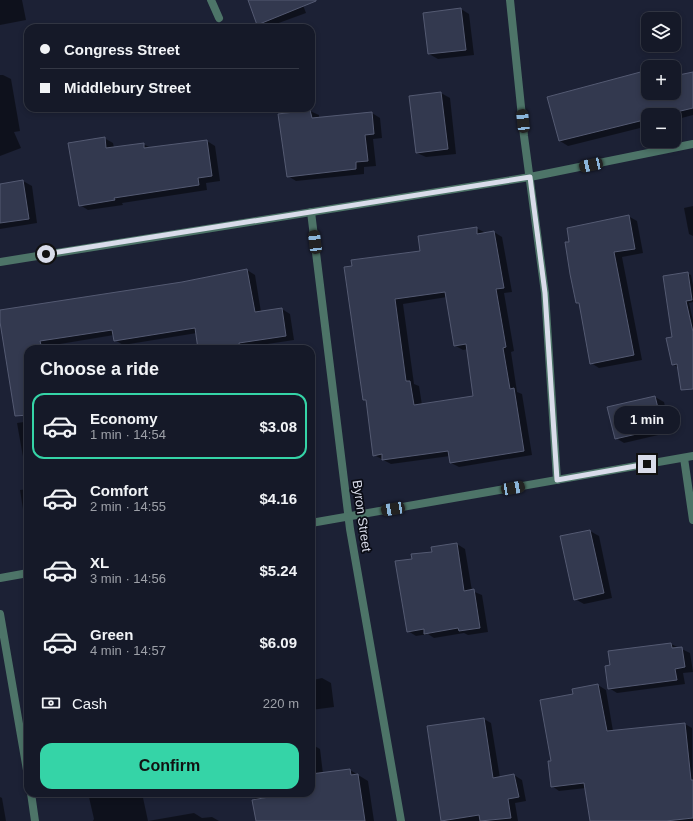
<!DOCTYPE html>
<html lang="en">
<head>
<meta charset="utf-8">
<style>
  body { margin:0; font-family:Helvetica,sans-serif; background:#222634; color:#f1f3f6; height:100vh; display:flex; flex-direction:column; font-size:15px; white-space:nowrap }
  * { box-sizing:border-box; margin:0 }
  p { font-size:13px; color:#9da0a8 }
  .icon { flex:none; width:22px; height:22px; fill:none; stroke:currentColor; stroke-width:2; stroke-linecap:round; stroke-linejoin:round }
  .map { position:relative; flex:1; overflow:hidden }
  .drawer { position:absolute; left:24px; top:345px; width:291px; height:452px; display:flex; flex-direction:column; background:#151928; border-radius:12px; box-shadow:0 2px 6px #0003,0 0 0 1px #343845 }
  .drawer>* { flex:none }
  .guide { position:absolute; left:24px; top:24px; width:291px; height:88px; border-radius:12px; box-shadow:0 2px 6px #0003,0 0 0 1px #343845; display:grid; align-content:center; height:88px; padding:0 16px; background:#151928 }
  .buttons { position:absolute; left:641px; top:12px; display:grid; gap:8px }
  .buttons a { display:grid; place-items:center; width:40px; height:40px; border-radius:8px; background:#151928; box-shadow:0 2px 6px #0003,0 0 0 1px #343845; font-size:20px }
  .end { position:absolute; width:18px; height:18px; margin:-9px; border:5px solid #d9dcea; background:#111; box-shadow:0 0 0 2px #111 }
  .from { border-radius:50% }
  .bubble { position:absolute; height:28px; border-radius:12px; background:#151928; box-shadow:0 2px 6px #0003,0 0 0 1px #343845; font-size:13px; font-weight:600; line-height:28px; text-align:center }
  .car { position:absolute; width:12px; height:24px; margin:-12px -6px; border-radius:5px; box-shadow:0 0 3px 1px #0007; background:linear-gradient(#222 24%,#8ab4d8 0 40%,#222 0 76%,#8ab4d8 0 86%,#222 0) }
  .guide b { display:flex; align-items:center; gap:14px; height:38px; font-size:15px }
  .guide b+b { border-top:1px solid #343845 }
  .guide i { width:10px; height:10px; background:#f1f3f6 }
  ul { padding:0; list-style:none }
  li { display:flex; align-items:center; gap:12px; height:66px; margin:0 8px 6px; padding:0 8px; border:2px solid transparent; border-radius:12px }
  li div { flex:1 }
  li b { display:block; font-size:15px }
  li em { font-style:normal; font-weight:600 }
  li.active { border-color:#35d4a7 }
  li>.icon { width:36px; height:36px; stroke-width:1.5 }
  h2 { padding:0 16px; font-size:18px; line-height:48px }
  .pay { display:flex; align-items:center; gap:10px; height:44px; padding:0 16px; font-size:15px }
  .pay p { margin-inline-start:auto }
  .primary-button { display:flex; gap:8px; margin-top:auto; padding:8px 16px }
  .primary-button a { flex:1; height:46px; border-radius:12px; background:#35d4a7; color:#111; font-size:16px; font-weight:600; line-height:46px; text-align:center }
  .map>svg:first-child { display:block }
  .shadow { fill:#0007; fill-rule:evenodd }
  .building { fill:#33394f; stroke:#545a72; fill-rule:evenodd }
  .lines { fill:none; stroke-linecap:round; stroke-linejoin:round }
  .street { stroke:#4d7468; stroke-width:8 }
  .route { stroke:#d9dcea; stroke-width:5 }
  .labels { text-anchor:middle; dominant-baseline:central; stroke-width:3.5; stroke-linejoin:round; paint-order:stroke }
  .street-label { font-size:13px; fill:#d9dcea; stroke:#090b14 }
</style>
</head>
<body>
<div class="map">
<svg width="693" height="821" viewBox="0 0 693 821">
  <rect width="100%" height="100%" fill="#1c2135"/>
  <g class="shadow">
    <path d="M0,0h22l4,20 -26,5z"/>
    <path d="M249,0h52l5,13 -41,15 -7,-4z"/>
    <path d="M461,9l8,5 5,41 -36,4 -9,-5z"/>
    <path d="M648,71v22h26v-16l19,-4v42l-19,5v-5h-26v11l-80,20 -8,-5 -12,-44z"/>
    <path d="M0,75h3l8,4 9,52 -6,1 7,16 -21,8z"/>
    <path d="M441,93l9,5 6,56 -30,3 -9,-4 -6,-56z"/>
    <path d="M310,111l9,4v4l53,-6 8,5 2,20 -9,1 3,27 -12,1v7l-68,7 -8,-5 -9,-61z"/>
    <path d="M104,138l9,5 1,5 29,-4 8,4 56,-7 8,5 5,35 -14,2 1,7 -85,13 1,2 -35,5 -8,-5z"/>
    <path d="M23,181l9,5 5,37 -37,6v-44z"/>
    <path d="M693,206v30l-4,-2 -5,-26z"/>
    <path d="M628,216l9,5 6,32 -21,4 20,103 -43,8 -8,-5 -11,-59 -3,-1z"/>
    <path d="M476,228l10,5 8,-1 8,5 10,55 -8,1 10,58 -3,1 6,40 5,2 10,61 -73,12 -8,-4 -1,-7 -59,8 -17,-9 -7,-54 -3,-1 -19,-132 76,-16zM447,297l7,48 9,5 5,-1 6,48 -52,8 -3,-19 -5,-2 -11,-80z"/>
    <path d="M247,270l8,5 6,37 21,-3 8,5 4,26 -47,7v2h-48l-2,-16 -74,12 -8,-5 -1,-5 -54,9 1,5h-33v136l-11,-62 7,-1 -6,-41 -18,-70 182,-28z"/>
    <path d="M687,273l4,2 2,10v17l-4,1 4,18v42l-16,4 -4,-3z"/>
    <path d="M655,397l9,5 7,30 -47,11 -8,-5z"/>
    <path d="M28,489v23l-5,-3 -3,-19z"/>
    <path d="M590,531l9,5 13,62 -28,6 -9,-5 -13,-62z"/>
    <path d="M457,544l8,5 7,42 10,4 6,37 -20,3 -4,-2 -30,5 -6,-4 -12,2 -8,-5 5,-71z"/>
    <path d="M671,644l19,9 3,19 -10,1 2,11 -68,9 -8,-5z"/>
    <path d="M311,669l2,11 9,-2 9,5 3,24 -23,3z"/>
    <path d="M598,685l8,5 7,41 72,-7 7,4 1,93h-103l-4,-33 -27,3 -7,-5v-24l22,-67z"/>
    <path d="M484,719l7,4 9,55 14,-3 8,5 4,21 -11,2 3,18h-75z"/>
    <path d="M311,744l9,5 3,25 27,-4 18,11 6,40h-117l-2,-28h56z"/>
    <path d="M88,793h54l6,28 46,-8 8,5 10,-1 7,4h-126l1,-2z"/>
    <path d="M0,797l2,1 4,23h-6z"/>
  </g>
  <g class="building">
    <path d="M248,0h68v1l-59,24z"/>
    <path d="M461,8l5,42 -38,4 -5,-41z"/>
    <path d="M648,70v23h26v-17l19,-4v36l-29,7h-16v4l-89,22 -12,-44z"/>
    <path d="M441,92l7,57 -32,4 -7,-57z"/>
    <path d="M310,110l2,8 60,-6 2,22 -9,1 3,26 -12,1v7l-69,8 -9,-63z"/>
    <path d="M105,137l1,11 38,-5v5l63,-8 5,36 -14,2 1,7 -85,13 1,2 -36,6 -11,-63z"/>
    <path d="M23,180l6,39 -29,4v-39z"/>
    <path d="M629,215l6,34 -21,3 20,103 -44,9 -11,-61h-3l-6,-29 -5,-32h4l-2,-14z"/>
    <path d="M477,227v7l17,-3 10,57 -8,1 10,58 -3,1 7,41 4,-1 10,63 -74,12 -2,-12 -66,9v-6l-9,2 -7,-56h-3l-19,-133 8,-1 -1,-6 69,-9 -2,-15zM445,292l9,54 12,-2 7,52 -59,9 -4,-24h-4l-11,-82z"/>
    <path d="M247,269l8,43 27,-4 4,28 -47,7 1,6h-42l-3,-21 -81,13 -2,-11 -72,11 2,8h-14v66l-13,1 -15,-94v-12l182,-28z"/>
    <path d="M688,272l4,28 -6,1 7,31v57l-12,1 -4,-26 -5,1 -6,-27 6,-1 -9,-61z"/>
    <path d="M655,396l8,32 -48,11 -8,-32z"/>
    <path d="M590,530l14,63 -30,7 -14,-64z"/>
    <path d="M457,543l7,48 10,-2 6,39 -21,3 -1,-3 -34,6v-5l-17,3 -12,-71 17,-2 -1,-5 21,-2 -1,-5z"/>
    <path d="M671,643l1,5 10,-1 3,20 -10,2 2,11 -69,9 -3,-23 5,-1 -2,-14z"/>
    <path d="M598,684l9,47 78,-8 6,57h2v38l-27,3h-76l-6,-38 -33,4 -3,-26h3l-11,-61 33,-6 -1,-5z"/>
    <path d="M484,718l9,60 21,-4 5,23 -11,2 3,19 -31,3 -1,-6 -38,6 -14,-95z"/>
    <path d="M350,769l1,6 7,-1 7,47h-109l-4,-21 40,-7h19v-19z"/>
  </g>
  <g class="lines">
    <g class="street">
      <path d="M211,0l8,18"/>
      <path d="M510,0l14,136 21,157 12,187"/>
      <path d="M311,212l39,317 51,292"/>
      <path d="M0,262l530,-85 163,-33"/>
      <path d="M684,458l9,62"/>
      <path d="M311,523l382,-67"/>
      <path d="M0,578l28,-5"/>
      <path d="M0,614l28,162"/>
      <path d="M31,793l4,28"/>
    </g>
  </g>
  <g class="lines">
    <path class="route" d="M46,254l484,-77 15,116 12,187 90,-16"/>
  </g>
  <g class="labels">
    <g class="street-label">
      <text transform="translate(362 516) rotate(82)">Byron Street</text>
    </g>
  </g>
</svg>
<div class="buttons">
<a><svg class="icon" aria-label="layers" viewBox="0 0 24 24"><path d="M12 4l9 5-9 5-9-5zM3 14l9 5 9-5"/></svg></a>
<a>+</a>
<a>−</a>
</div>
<i class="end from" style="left:46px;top:254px"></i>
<i class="end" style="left:647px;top:464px"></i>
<div class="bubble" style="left:614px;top:406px;width:66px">1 min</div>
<i class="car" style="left:523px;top:121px;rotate:354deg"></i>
<i class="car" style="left:591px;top:165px;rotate:258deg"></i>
<i class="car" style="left:315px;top:242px;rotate:353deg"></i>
<i class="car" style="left:513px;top:488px;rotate:80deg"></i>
<i class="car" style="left:393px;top:509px;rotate:260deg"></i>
<div class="guide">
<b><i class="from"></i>Congress Street</b>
<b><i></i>Middlebury Street</b>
</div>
<section class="drawer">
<h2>Choose a ride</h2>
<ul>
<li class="active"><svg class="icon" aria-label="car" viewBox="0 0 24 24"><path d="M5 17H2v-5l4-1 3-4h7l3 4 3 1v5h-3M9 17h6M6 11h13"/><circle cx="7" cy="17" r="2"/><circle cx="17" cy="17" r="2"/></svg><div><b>Economy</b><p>1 min · 14:54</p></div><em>$3.08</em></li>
<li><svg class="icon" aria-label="car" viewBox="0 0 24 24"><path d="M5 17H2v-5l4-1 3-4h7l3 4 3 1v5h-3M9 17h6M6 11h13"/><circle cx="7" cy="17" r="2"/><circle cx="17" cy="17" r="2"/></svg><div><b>Comfort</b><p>2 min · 14:55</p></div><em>$4.16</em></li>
<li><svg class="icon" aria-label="car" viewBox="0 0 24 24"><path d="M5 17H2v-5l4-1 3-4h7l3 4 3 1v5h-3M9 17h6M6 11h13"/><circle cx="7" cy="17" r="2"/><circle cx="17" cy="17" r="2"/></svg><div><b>XL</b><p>3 min · 14:56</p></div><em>$5.24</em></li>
<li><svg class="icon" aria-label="car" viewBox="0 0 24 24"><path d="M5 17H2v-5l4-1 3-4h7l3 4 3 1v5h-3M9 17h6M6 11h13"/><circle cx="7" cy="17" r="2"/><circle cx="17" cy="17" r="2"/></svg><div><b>Green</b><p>4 min · 14:57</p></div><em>$6.09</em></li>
</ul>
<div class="pay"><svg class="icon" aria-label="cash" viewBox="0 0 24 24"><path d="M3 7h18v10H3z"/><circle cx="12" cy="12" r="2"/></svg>Cash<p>220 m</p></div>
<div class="primary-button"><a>Confirm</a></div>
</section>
</div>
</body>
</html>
